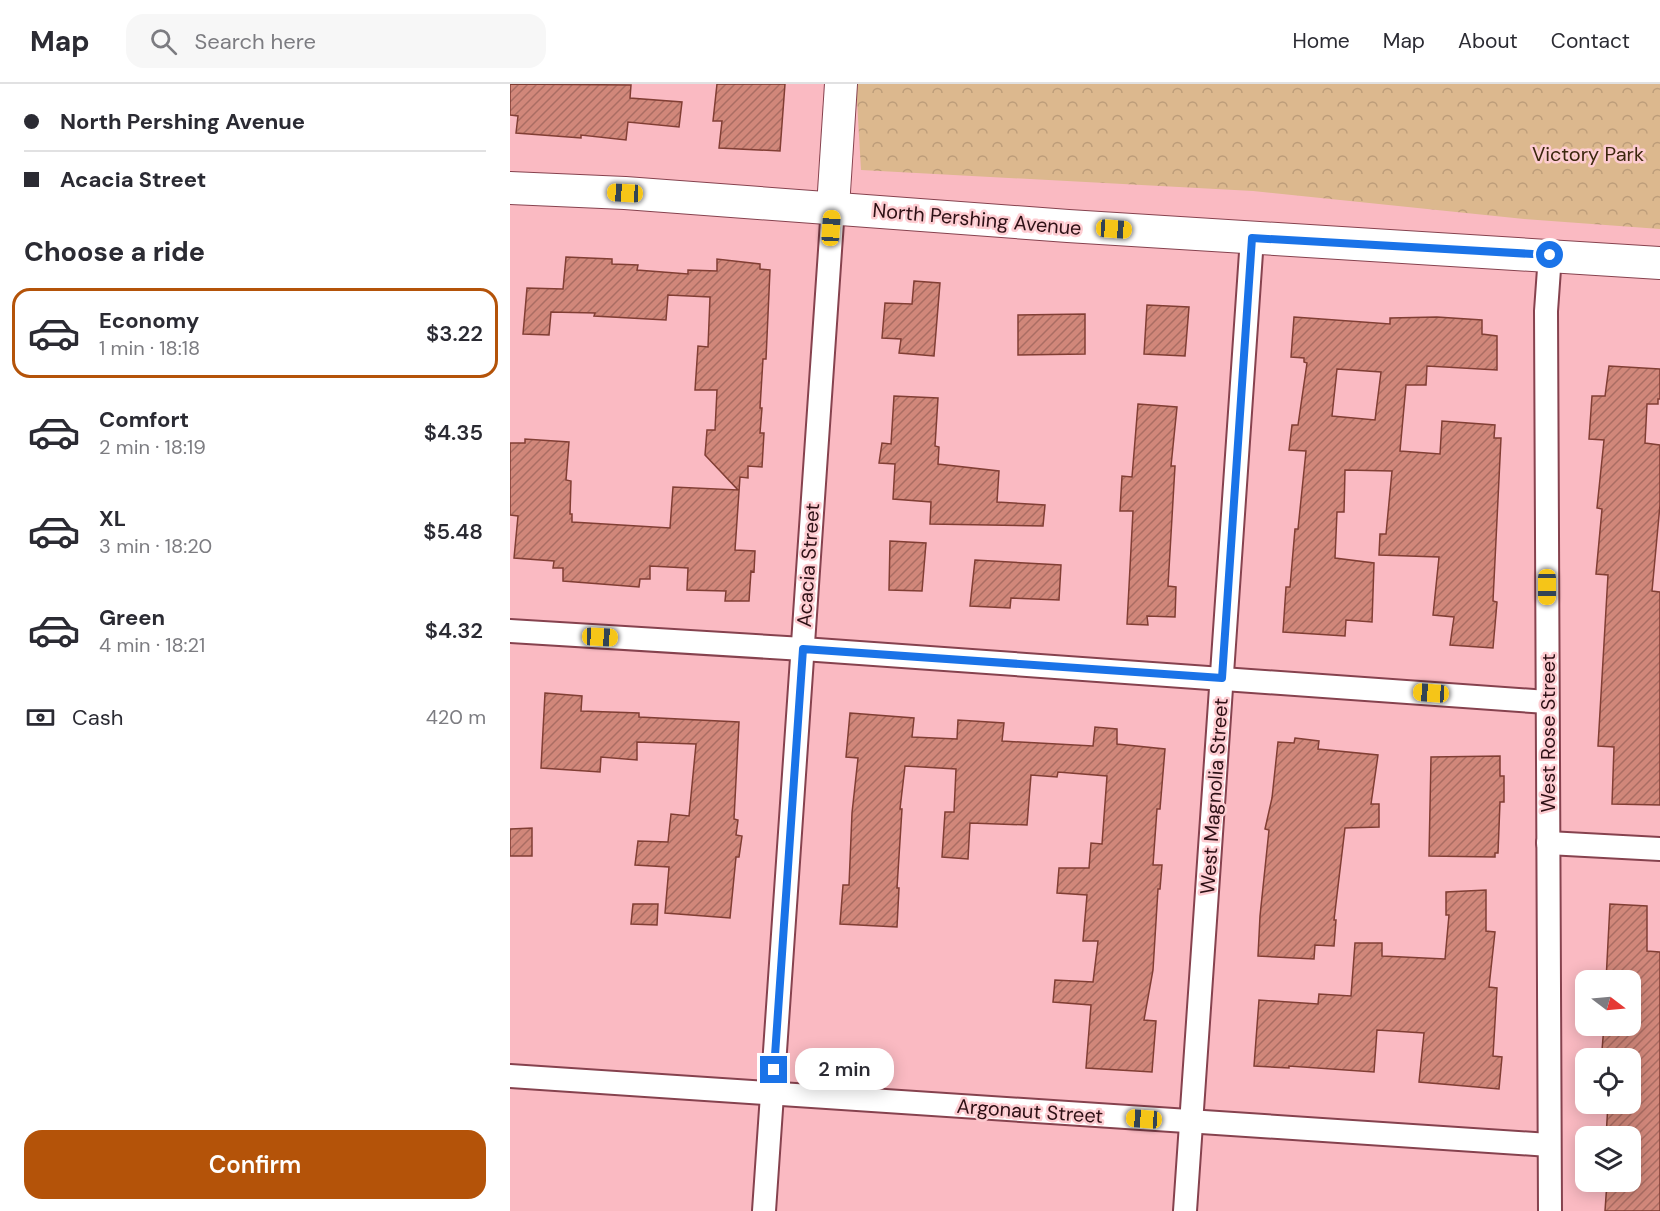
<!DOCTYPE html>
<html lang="en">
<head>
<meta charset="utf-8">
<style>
  body { margin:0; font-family:"DM Sans",sans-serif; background:#f7f7f7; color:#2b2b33; height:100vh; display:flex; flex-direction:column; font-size:22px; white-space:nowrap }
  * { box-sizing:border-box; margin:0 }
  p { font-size:20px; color:#7c7c81 }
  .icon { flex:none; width:33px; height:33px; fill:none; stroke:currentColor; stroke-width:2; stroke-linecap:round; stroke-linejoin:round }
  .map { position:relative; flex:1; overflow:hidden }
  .panel { display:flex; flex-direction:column; background:#fff; width:510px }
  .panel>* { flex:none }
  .top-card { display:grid; align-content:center; height:132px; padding:0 24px; background:#fff }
  .needle { width:39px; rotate:106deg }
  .controls { position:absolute; left:1065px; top:886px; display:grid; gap:12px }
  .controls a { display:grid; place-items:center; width:66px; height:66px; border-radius:12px; background:#fff; box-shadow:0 3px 15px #0003; font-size:30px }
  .end { position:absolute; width:27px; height:27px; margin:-14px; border:8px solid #1a73e8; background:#fff; box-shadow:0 0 0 3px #fff }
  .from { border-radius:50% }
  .bubble { position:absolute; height:42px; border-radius:18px; background:#fff; box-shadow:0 3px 15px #0003; font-size:20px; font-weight:600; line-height:42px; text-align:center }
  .car { position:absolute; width:18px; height:36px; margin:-18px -9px; border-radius:8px; box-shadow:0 0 4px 2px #0007; background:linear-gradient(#f5c518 24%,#345 0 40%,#f5c518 0 76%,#345 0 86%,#f5c518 0) }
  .top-card b { display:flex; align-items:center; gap:21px; height:57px; font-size:22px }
  .top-card b+b { border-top:2px solid #e1e1e2 }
  .top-card i { width:15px; height:15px; background:#2b2b33 }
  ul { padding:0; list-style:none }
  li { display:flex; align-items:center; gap:18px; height:90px; margin:0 12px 9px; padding:0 12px; border:3px solid transparent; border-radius:18px }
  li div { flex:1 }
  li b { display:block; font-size:22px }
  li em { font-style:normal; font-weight:600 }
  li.selected { border-color:#b45309 }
  li>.icon { width:54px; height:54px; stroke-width:1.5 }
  h2 { padding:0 24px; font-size:27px; line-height:72px }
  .pay { display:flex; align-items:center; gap:15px; height:66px; padding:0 24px; font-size:22px }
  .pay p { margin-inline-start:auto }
  .action { display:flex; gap:12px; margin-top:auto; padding:12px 24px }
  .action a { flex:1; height:69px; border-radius:18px; background:#b45309; color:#fff; font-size:24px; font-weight:600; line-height:69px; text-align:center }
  header { display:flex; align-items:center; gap:36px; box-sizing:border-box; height:84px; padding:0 30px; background:#fff; border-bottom:2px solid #e1e1e2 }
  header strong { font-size:28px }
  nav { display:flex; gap:33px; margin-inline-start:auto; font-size:21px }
  .search { width:420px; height:54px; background:#f7f7f7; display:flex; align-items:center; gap:15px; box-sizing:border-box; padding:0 21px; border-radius:18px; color:#7c7c81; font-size:22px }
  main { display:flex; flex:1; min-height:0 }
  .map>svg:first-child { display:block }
  .park { fill:url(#park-crowns) }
  .building { fill:url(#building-hatch); stroke:#813e34; stroke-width:1.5; fill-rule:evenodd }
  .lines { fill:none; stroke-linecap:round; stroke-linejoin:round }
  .street-casing { stroke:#86424e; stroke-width:26 }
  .secondary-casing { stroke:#86424e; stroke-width:34 }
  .street { stroke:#fff; stroke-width:22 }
  .secondary { stroke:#fff; stroke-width:32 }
  .route { stroke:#1a73e8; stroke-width:8 }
  .labels { text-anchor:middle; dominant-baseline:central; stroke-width:5; stroke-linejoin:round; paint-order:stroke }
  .park-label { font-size:20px; fill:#3b270d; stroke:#fdccd1 }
  .street-label { font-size:20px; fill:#2d1015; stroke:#fdccd1 }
</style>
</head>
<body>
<header>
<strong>Map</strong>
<div class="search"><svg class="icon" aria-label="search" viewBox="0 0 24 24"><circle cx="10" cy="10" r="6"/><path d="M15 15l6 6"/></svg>Search here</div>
<nav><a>Home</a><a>Map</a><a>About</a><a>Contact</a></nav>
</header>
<main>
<section class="panel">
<div class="top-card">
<b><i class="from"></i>North Pershing Avenue</b>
<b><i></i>Acacia Street</b>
</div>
<h2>Choose a ride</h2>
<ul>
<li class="selected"><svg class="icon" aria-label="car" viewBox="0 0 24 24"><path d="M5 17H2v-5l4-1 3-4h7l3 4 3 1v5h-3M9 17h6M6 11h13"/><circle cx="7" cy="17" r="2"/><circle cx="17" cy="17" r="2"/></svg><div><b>Economy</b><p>1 min · 18:18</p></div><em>$3.22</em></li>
<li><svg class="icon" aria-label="car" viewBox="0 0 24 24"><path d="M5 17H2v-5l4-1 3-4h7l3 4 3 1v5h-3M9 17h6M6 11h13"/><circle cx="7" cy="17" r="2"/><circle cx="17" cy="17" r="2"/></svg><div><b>Comfort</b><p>2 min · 18:19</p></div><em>$4.35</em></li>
<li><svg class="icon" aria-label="car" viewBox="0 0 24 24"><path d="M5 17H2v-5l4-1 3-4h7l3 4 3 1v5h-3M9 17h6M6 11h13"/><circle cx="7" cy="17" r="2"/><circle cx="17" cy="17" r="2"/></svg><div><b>XL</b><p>3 min · 18:20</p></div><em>$5.48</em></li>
<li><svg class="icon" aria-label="car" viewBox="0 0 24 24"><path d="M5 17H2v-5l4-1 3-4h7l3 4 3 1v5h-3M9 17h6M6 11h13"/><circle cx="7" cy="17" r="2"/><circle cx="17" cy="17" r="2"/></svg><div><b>Green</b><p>4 min · 18:21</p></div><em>$4.32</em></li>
</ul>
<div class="pay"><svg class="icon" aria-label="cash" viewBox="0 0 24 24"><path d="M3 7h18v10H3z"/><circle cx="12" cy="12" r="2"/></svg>Cash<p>420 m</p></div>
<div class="action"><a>Confirm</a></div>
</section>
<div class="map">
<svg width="1150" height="1127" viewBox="0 0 1150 1127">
  <defs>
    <pattern id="park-crowns" width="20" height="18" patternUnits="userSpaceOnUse" patternTransform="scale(1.5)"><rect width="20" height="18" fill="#dcb88e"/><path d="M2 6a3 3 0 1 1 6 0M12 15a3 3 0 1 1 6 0" fill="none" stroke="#bd9d7a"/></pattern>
    <pattern id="building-hatch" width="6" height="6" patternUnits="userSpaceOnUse" patternTransform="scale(1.5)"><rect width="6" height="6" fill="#d1877a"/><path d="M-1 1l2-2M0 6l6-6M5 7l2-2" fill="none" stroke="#aa6d63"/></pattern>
  </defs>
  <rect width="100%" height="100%" fill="#fabac2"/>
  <path class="park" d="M346,0h804v145l-136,-10 -271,-28 -392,-21z"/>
  <g class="building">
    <path d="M0,0l121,1 -1,13 52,4 -3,25 -51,-5 -2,18 -45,-5v3l-65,-5 2,-17 -8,-1z"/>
    <path d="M207,0h68l-5,67 -61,-3 3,-27h-9z"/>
    <path d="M56,173l46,2v5l26,1 -1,5 51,4v-4l29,1v-12l43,5v5l10,1 -4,89h-3l-3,49h2l-2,25h4l-2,34 -14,-1v12l-8,-1 -5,73 20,1 -1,21 -3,-1 -2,30h-24l1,-10 -39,-1 1,-22 -38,-2v13h-10l-1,8 -76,-6v-13h-10l1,-7 -40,-3 4,-42 -8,-1v-72h15v-4l44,3 -3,38 5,1 -1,33h2v8l98,6 3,-41 65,3 -33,-35 2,-25h8l2,-40h-22l3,-44 10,1 2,-50 -42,-2 -2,25 -72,-4 1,-3 -44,-1 -2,23 -26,-1 4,-46 36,1z"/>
    <path d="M404,197l26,2 -6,73 -35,-3 2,-14 -19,-1 3,-35 27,1z"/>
    <path d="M637,221l42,2 -4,49 -41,-2z"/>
    <path d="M575,230v40l-67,1v-40z"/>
    <path d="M784,233l96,7v-6l47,-1 45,3v14l15,2v34l-70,-4 -1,19h-20l-6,66 40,3 2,-33 53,4 -1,13h7l-8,163 4,1 -4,46 -43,-3 4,-28 -21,-2 6,-58 -60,-2 1,-21h6l6,-63 -47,-1 -1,42h-7l-2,46 39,5 -2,59 -26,-2 -1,16 -62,-4 3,-45h4l5,-58h3l8,-78 -17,-1 3,-25h6l9,-62 -3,-1v-4l-13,-1zM827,285l44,3 -6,48 -43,-4z"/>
    <path d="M1099,282l51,3v30h-2v5h-11l-2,39 15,2v60l-8,86 8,1v213l-48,-1 2,-57 -16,-1 10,-171 -12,-1 6,-65 -5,-1 7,-68 -15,-1 3,-43h13z"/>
    <path d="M384,312l44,2 -3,48 4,1 -1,17 61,7 -2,31 48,3 -2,21 -113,-2 1,-22 -38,-3 2,-35 -16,-1 3,-20 9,1z"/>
    <path d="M628,320l39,3 -6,59h4l-7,120 8,1 -1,30 -28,-1 1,9 -21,-1 6,-113h-13l2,-35 10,1z"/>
    <path d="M380,457l36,2 -4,48 -33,-1z"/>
    <path d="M465,476l86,5 -2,35 -48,-2 -1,10 -40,-2z"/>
    <path d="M35,609l37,3 -1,15 58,2v4l100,5 -5,97 4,1 -2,15 6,1 -3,21h-3l-6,61 -65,-5 4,-46 -34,-2 3,-24 30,1 3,-28 18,2 7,-72 -59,-2v18l-36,-3 -1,15 -59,-4z"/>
    <path d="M340,629l64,5 -2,19 45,2 1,-19 46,3 -2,18 91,5 2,-19 22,2v15l48,5 -5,60h-3l-4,56h9l-2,24h-2l-5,81 -9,50 12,1 -4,51 -66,-4 5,-63 -38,-3 2,-22 38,2 5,-41h-15l4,-46 -30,-2 2,-25h30l2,-25 11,1 5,-68 -49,-4 -1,5 -26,-2 -4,50 -57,-2 -2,36 -26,-2 3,-45h9l2,-43 -51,-3 -5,43h2l-5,79h2l-2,39 -57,-3 3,-39h6l3,-72 6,-55 -12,-1z"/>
    <path d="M785,654l24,3 -1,8 60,6 -7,49h8v23l-34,1 -11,92h2l-2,26 -19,-1 -1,14 -56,-3 2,-40 9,-86 -4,-1 7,-31 6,-56 16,1z"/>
    <path d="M990,672v20h4v26h-4l-2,51h-3v4l-66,-1 2,-99z"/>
    <path d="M22,744v28h-22v-27z"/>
    <path d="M976,806v41l9,1 -6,55 8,1 -4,68 9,1 -3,32 -80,-7 5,-49 -47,-3 -3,42 -85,-6v2l-35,-2 5,-66 59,4 1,-10 32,2 4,-53h27v13l63,3 4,-44h-3v-23z"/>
    <path d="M123,820h25l-1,21 -26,-1z"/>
    <path d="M1100,820l37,2v45l13,1v259h-55l2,-29h23v-45h-24l2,-33h22v-53l-28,-1 2,-24h26v-45h-24z"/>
  </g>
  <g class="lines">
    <defs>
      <g id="street">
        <path d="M1040,171l-4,56 4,900"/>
        <path d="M0,547l293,18 744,53"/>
        <path d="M1038,759l112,6"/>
        <path d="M0,992l1039,69"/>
        <path d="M254,1127l69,-1004"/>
        <path d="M675,1127l67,-973"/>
      </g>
      <g id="secondary">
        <path d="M0,104l115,5 443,33 592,37"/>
        <path d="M323,123l8,-123"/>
      </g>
    </defs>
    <use href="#street" class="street-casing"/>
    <use href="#secondary" class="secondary-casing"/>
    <use href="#street" class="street"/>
    <use href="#secondary" class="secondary"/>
  </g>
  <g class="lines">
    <path class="route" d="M264,986l29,-421 419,29 30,-440 298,17"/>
  </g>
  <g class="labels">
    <g class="park-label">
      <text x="1078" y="70">Victory Park</text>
    </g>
    <g class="street-label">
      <text transform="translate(467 135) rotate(5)">North Pershing Avenue</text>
      <text transform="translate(298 481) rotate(-86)">Acacia Street</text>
      <text transform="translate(1038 649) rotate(-90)">West Rose Street</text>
      <text transform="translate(704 712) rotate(-86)">West Magnolia Street</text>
      <text transform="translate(520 1027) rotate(4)">Argonaut Street</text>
    </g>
  </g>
</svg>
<div class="controls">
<a><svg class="needle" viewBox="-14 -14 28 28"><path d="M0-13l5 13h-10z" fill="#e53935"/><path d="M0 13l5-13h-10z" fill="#7c7c81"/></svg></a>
<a><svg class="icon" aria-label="locate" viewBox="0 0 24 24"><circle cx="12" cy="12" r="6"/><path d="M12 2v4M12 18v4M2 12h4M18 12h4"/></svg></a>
<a><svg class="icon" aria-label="layers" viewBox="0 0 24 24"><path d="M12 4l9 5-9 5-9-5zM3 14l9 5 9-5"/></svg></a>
</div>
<i class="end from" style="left:1040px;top:171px"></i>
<i class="end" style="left:264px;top:986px"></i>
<div class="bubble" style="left:285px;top:964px;width:99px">2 min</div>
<i class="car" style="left:115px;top:109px;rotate:273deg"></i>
<i class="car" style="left:321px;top:144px;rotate:4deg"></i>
<i class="car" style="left:604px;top:145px;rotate:94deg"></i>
<i class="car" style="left:1037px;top:503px;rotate:180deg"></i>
<i class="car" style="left:90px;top:553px;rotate:93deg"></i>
<i class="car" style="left:921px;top:609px;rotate:274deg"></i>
<i class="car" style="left:634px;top:1035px;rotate:274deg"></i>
</div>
</main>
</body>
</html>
